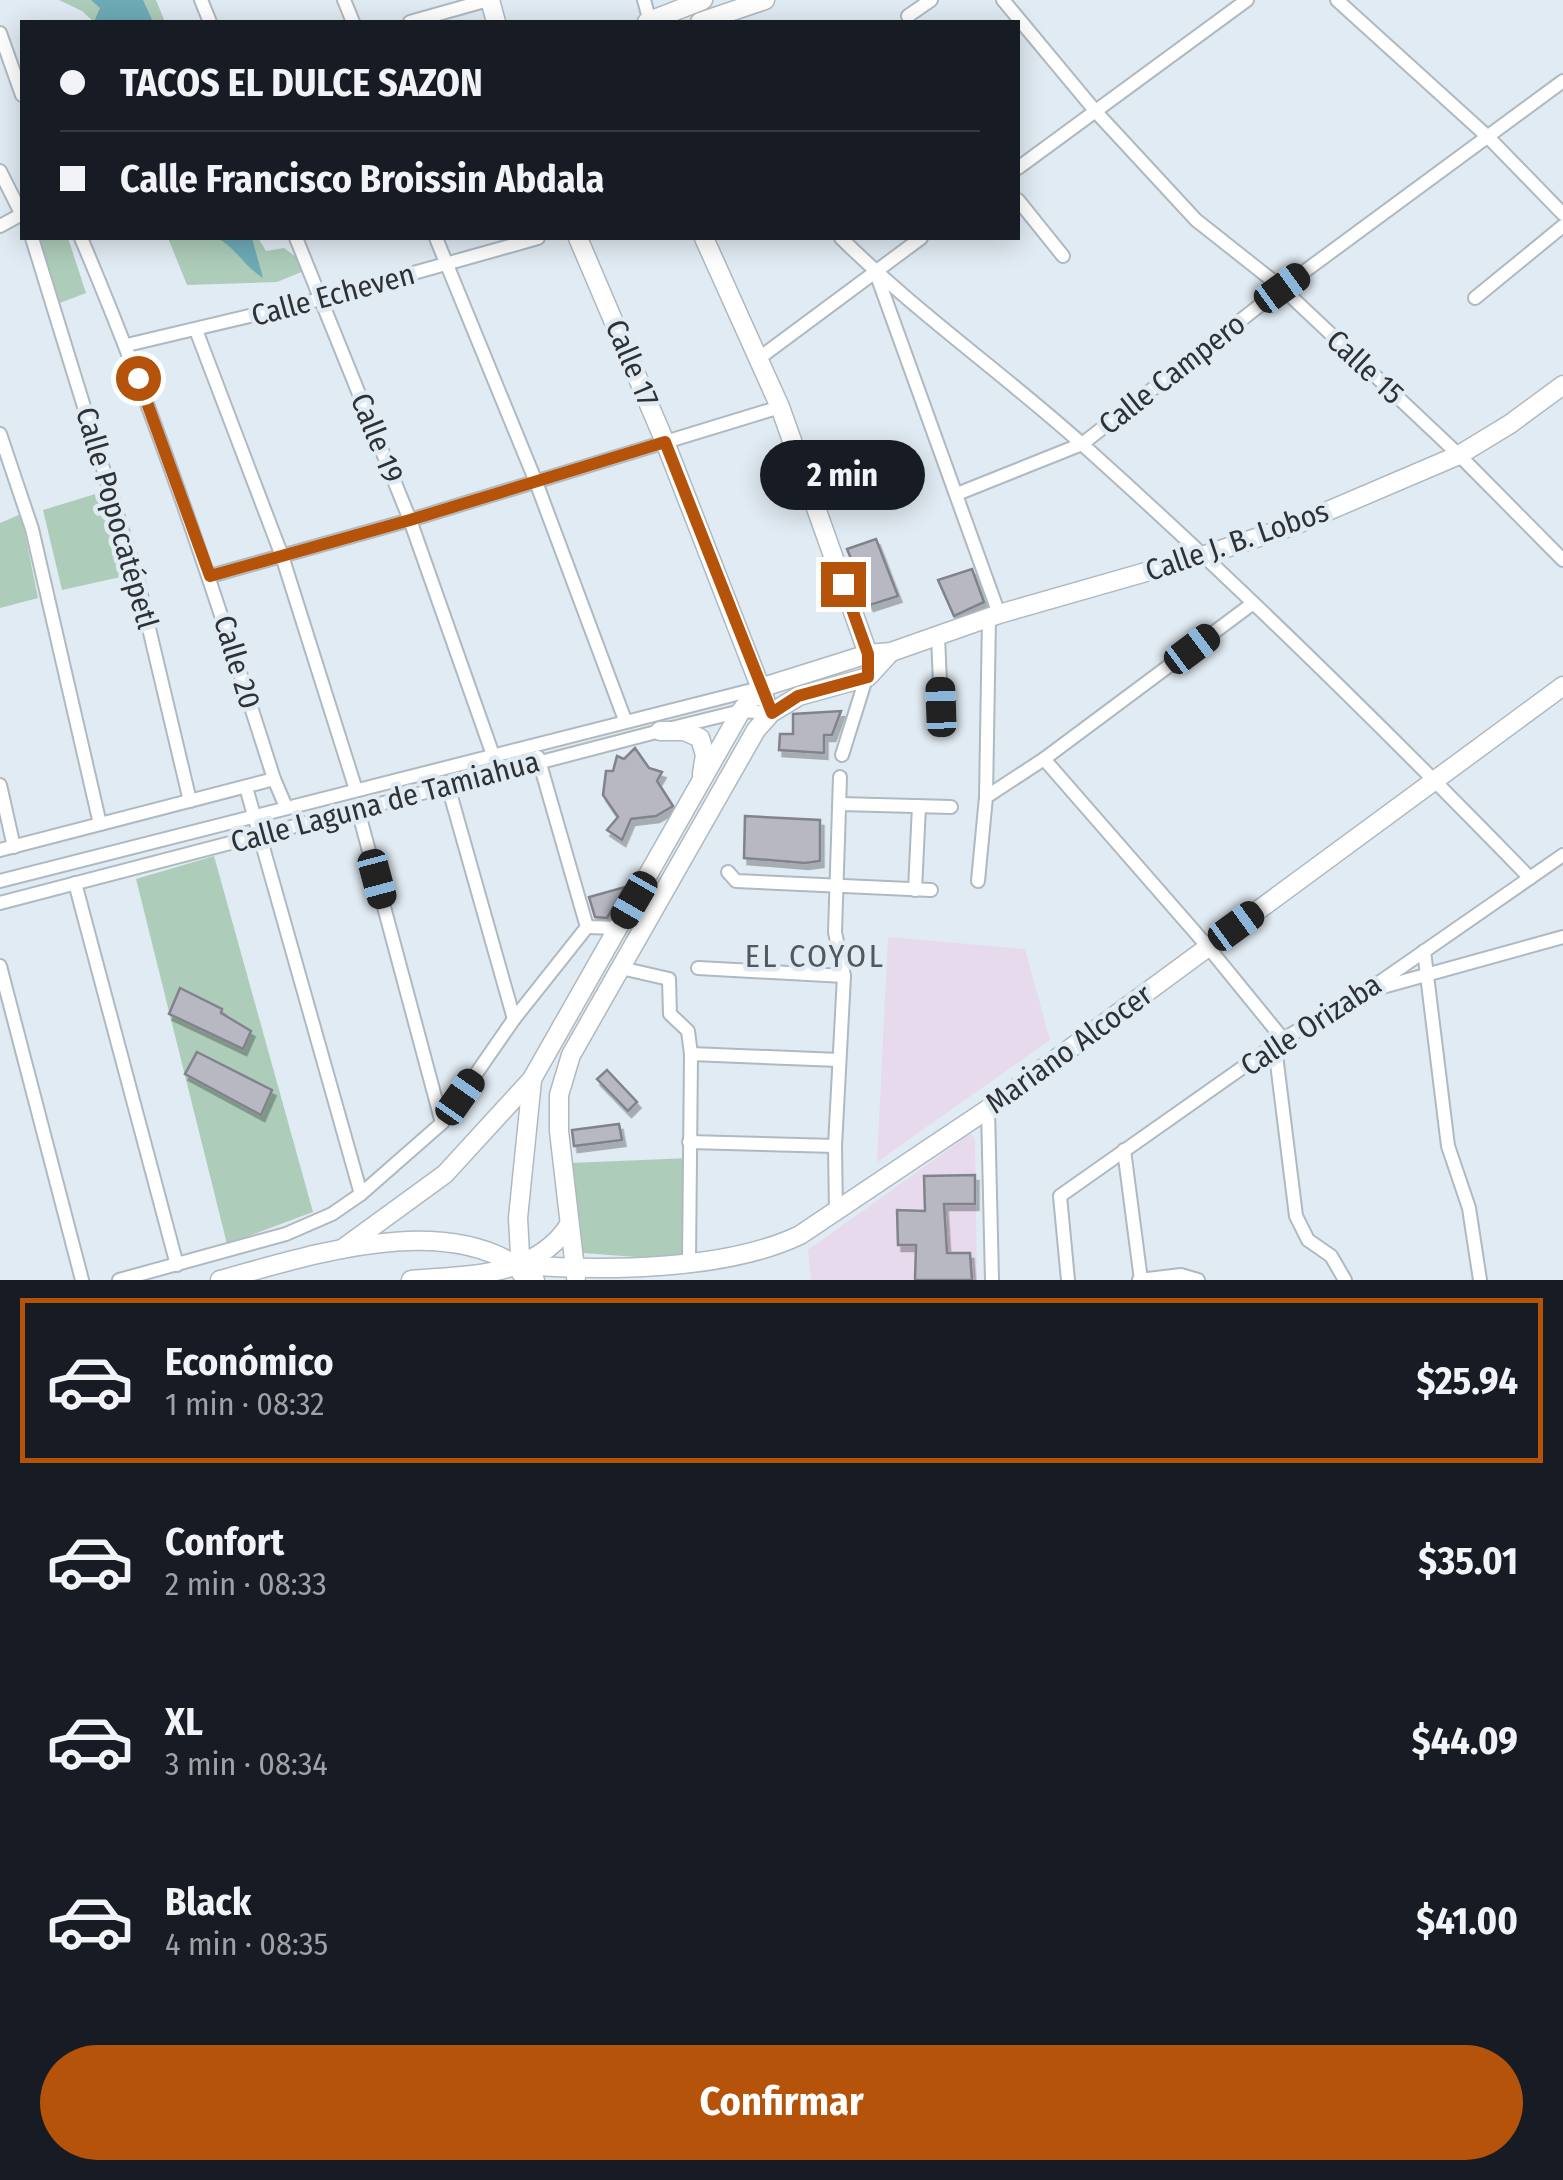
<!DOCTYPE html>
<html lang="es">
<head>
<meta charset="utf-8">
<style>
  body { margin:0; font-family:"Fira Sans Condensed",sans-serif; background:#20242c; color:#f1f3f6; height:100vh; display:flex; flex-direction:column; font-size:38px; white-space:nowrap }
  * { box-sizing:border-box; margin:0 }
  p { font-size:32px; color:#9ea1a6 }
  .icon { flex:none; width:55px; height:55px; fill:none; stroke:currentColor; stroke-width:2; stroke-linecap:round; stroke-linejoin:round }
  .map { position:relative; height:1280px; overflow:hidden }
  .side { display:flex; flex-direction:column; background:#171b24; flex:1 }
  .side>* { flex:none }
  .banner { position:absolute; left:20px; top:20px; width:1000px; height:220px; border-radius:0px; box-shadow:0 5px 25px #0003; display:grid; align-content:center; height:220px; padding:0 40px; background:#171b24 }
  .end { position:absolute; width:45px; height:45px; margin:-22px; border:12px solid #b45309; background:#fff; box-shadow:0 0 0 5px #fff }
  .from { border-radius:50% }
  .bubble { position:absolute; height:70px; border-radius:35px; background:#171b24; box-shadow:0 5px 25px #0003; font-size:32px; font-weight:700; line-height:70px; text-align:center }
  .car { position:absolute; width:30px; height:60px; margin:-30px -15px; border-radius:12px; box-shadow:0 0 8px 2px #0007; background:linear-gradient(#222 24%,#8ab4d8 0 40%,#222 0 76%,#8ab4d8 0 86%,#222 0) }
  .banner b { display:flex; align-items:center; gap:35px; height:95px; font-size:38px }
  .banner b+b { border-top:2px solid #363941 }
  .banner i { width:25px; height:25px; background:#f1f3f6 }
  ul { padding:18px 0 0; list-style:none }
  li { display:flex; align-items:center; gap:30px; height:165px; margin:0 20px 15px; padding:0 20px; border:5px solid transparent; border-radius:0px }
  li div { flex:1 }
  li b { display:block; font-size:38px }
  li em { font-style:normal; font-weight:700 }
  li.active { border-color:#b45309 }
  li>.icon { width:90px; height:90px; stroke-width:1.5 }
  .cta { display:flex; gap:20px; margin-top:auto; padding:20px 40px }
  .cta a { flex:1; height:115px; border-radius:60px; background:#b45309; color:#fff; font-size:40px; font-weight:700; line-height:115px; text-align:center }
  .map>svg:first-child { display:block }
  .education { fill:#e7daed }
  .green { fill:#adccb9 }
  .water { fill:#6eabb7 }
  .building { fill:#b7b8c2; stroke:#82828c; stroke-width:2.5; filter:url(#shadow) }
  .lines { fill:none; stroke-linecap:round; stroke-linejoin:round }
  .street-casing { stroke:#afb9c0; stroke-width:16 }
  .secondary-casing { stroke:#afb9c0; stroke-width:21 }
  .street { stroke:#fff; stroke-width:12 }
  .secondary { stroke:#fff; stroke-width:18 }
  .route { stroke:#b45309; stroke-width:12 }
  .labels { text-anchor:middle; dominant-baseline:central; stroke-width:9; stroke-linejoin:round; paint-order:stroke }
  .street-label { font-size:30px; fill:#2f3235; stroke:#e1ebf3 }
  .neighbourhood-label { font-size:32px; letter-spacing:2.5px; fill:#51595f; stroke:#e1ebf3 }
</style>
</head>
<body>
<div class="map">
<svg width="1563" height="1280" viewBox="0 0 1563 1280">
  <defs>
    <filter id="shadow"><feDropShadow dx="3.5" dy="6" stdDeviation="0" flood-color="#0004"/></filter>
  </defs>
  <rect width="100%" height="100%" fill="#e1ebf3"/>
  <g class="education">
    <path d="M888,937l137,12 25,91 -173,122z"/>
    <path d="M970,1134l5,4 2,142h-166l-3,-30z"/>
  </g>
  <g class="green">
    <path d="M59,0h97l9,22h-71l-12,-11z"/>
    <path d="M33,238h35l18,55 -29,11z"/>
    <path d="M168,238h90l8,13 18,-3 16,12 4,11 -27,11 -90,3z"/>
    <path d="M102,492l23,84 -63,14 -19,-80z"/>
    <path d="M21,514l17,84 -38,10v-85z"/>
    <path d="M214,856l99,356 -86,32 -91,-365z"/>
    <path d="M690,1158l-1,103 -106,-8 -12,-90z"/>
  </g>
  <g class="water">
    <path d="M91,0h52l10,22h-59l6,-14z"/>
    <path d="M217,238h35l11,40c-19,-12 -27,-30 -46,-40z"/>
  </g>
  <g class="building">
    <path d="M876,539l22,57 -28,9 -23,-56z"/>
    <path d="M972,569l12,33 -30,14 -16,-36z"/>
    <path d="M841,711l-9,24h-8v18l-45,-3 1,-16h13v-20z"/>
    <path d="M635,748l14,20 13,4 -5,9 16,25 -17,10 -25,3 -9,21 -15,-10 11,-13 -15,-22 3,-24h7l4,-15 7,3z"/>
    <path d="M745,816l75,4v41l-15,2 -61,-5z"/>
    <path d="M625,887l-18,31 -12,-1 -6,-20z"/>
    <path d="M180,988l42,21 -1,4 30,18 -8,18 -74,-35z"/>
    <path d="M197,1052l75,38 -11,25 -76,-41z"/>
    <path d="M607,1070l30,32 -9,9 -31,-32z"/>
    <path d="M619,1124l3,16 -48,6 -2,-16z"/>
    <path d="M975,1175v29h-31l3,49h23l2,27h-57l1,-35h-18l-1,-35 28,1 -1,-35z"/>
  </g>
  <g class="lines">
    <defs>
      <g id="street">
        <path d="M201,0l9,22"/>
        <path d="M344,0l9,22"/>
        <path d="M644,0l6,22"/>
        <path d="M1003,0l94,113 99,107 86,68 177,167 104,105"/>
        <path d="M1337,0l151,137 75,77"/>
        <path d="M908,16l23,-16"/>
        <path d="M410,22l78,-22"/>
        <path d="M0,33l22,62"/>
        <path d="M1018,168l229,-168"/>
        <path d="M0,171l22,44"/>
        <path d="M1018,200l45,56"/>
        <path d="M0,226l22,-12"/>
        <path d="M32,238l106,344 52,219"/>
        <path d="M81,238c75,176 135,358 193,541l12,28"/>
        <path d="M296,238l114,282 83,235"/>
        <path d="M436,238l100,244 89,238"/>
        <path d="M841,238c76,75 163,136 242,207 154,138 303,285 447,433"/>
        <path d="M876,273l123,341"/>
        <path d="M1475,298l88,-72"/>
        <path d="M196,330l86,226 74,234"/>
        <path d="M127,345l194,-46 217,-61"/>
        <path d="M758,359l163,-121"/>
        <path d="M0,434l32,95 68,295"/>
        <path d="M957,494l125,-50 200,-156 281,-207"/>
        <path d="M210,576l200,-56 370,-113"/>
        <path d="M938,636l3,71"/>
        <path d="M842,755l26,-83"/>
        <path d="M538,757l49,170"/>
        <path d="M1044,759l164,188 75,92"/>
        <path d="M0,785l14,62"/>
        <path d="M448,786l66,233"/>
        <path d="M246,787l115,407"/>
        <path d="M986,797l58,-38 208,-155"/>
        <path d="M840,804l111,3"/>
        <path d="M358,810l84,313"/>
        <path d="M0,850l274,-71"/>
        <path d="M728,872l8,9 195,9"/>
        <path d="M0,881l760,-193"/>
        <path d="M978,881l8,-84 3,-179"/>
        <path d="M75,883l102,382"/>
        <path d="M915,890l4,-84"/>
        <path d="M0,903l660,-172 81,-20 30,2"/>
        <path d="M587,927l31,1"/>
        <path d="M1424,951l24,195 21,62 11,72"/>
        <path d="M0,966l82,314"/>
        <path d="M621,968l48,11 1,35 18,17 3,23 -2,207"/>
        <path d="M698,968l146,8"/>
        <path d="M1379,988l184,-51"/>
        <path d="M1275,1047l21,169 12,24 23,16 14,24"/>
        <path d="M691,1054l148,6"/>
        <path d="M988,1109l4,171"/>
        <path d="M689,1142l146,4"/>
        <path d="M1124,1150l17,130"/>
        <path d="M836,1213l-1,-67 9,-170 -9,-44 5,-155"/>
        <path d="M119,1280l167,-46 46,-20 29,-20 81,-71 72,-104 73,-92"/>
        <path d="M1068,1280l-8,-84 223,-157 84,-48 196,-136"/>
        <path d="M1139,1280l42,-5 17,5"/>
      </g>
      <g id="secondary">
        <path d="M490,0l6,22"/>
        <path d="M647,22l56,-22"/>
        <path d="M700,22l65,-22"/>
        <path d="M578,238l87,204 100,257"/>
        <path d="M704,238l76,169 88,247"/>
        <path d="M660,731h24l16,7 5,17 -3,19"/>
        <path d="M342,1249l103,-75 87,-95 209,-368 19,-23 108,-34 23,-2 108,-38 203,-58 93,-31 164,-70 51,-31 53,-39"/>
        <path d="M519,1265c84,6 206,6 281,-30l188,-126 575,-423"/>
        <path d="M521,1273l-3,-55 14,-138"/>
        <path d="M576,1277l-17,-146v-36l12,-40 185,-325 15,-17 28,-17 69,-19 23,-25"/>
        <path d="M220,1280c92,-25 236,-74 315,0"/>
        <path d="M411,1280c56,-5 124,-2 158,-55"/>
      </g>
    </defs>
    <use href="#street" class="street-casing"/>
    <use href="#secondary" class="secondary-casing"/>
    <use href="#street" class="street"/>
    <use href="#secondary" class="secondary"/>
  </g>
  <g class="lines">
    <path class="route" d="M138,378l72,198 200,-56 255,-78 107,271 26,-17 70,-19v-23l-25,-70"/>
  </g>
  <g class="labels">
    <g class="street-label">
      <text transform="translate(333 295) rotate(-15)">Calle Echeven</text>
      <text transform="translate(632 363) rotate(67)">Calle 17</text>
      <text transform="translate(1365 367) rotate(43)">Calle 15</text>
      <text transform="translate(1172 374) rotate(-38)">Calle Campero</text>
      <text transform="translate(377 438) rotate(68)">Calle 19</text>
      <text transform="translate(117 518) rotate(74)">Calle Popocatépetl</text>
      <text transform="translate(1237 541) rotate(-19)">Calle J. B. Lobos</text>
      <text transform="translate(237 662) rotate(73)">Calle 20</text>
      <text transform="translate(385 802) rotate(-15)">Calle Laguna de Tamiahua</text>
      <text transform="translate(1311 1025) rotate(-33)">Calle Orizaba</text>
      <text transform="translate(1069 1049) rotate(-36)">Mariano Alcocer</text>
    </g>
    <g class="neighbourhood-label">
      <text x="815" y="956">EL COYOL</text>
    </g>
  </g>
</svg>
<i class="end from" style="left:138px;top:378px"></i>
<i class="end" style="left:843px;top:584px"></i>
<div class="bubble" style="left:760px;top:440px;width:165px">2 min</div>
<i class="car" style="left:1282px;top:288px;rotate:54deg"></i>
<i class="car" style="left:1192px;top:649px;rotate:53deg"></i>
<i class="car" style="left:941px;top:707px;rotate:358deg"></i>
<i class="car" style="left:377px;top:879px;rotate:165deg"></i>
<i class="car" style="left:634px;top:900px;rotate:210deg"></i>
<i class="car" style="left:1236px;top:926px;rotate:54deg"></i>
<i class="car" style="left:460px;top:1097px;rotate:35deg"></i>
<div class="banner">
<b><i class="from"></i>TACOS EL DULCE SAZON</b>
<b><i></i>Calle Francisco Broissin Abdala</b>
</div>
</div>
<section class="side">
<ul>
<li class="active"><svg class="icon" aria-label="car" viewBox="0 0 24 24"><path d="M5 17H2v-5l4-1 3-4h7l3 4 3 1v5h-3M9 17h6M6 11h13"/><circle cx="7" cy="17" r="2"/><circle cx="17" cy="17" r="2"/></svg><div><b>Económico</b><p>1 min · 08:32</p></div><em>$25.94</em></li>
<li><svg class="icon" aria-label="car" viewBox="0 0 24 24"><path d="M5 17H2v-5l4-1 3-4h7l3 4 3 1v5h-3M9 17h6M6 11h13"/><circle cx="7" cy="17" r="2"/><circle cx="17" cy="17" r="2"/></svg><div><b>Confort</b><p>2 min · 08:33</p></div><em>$35.01</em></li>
<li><svg class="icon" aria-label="car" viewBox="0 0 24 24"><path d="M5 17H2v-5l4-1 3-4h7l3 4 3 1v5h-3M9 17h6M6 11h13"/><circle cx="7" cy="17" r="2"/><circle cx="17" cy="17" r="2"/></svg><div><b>XL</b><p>3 min · 08:34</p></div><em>$44.09</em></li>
<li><svg class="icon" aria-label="car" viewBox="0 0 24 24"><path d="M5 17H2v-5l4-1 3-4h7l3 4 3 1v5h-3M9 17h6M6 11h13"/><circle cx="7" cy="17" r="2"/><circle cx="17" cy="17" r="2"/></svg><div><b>Black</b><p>4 min · 08:35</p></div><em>$41.00</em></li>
</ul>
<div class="cta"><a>Confirmar</a></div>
</section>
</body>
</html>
